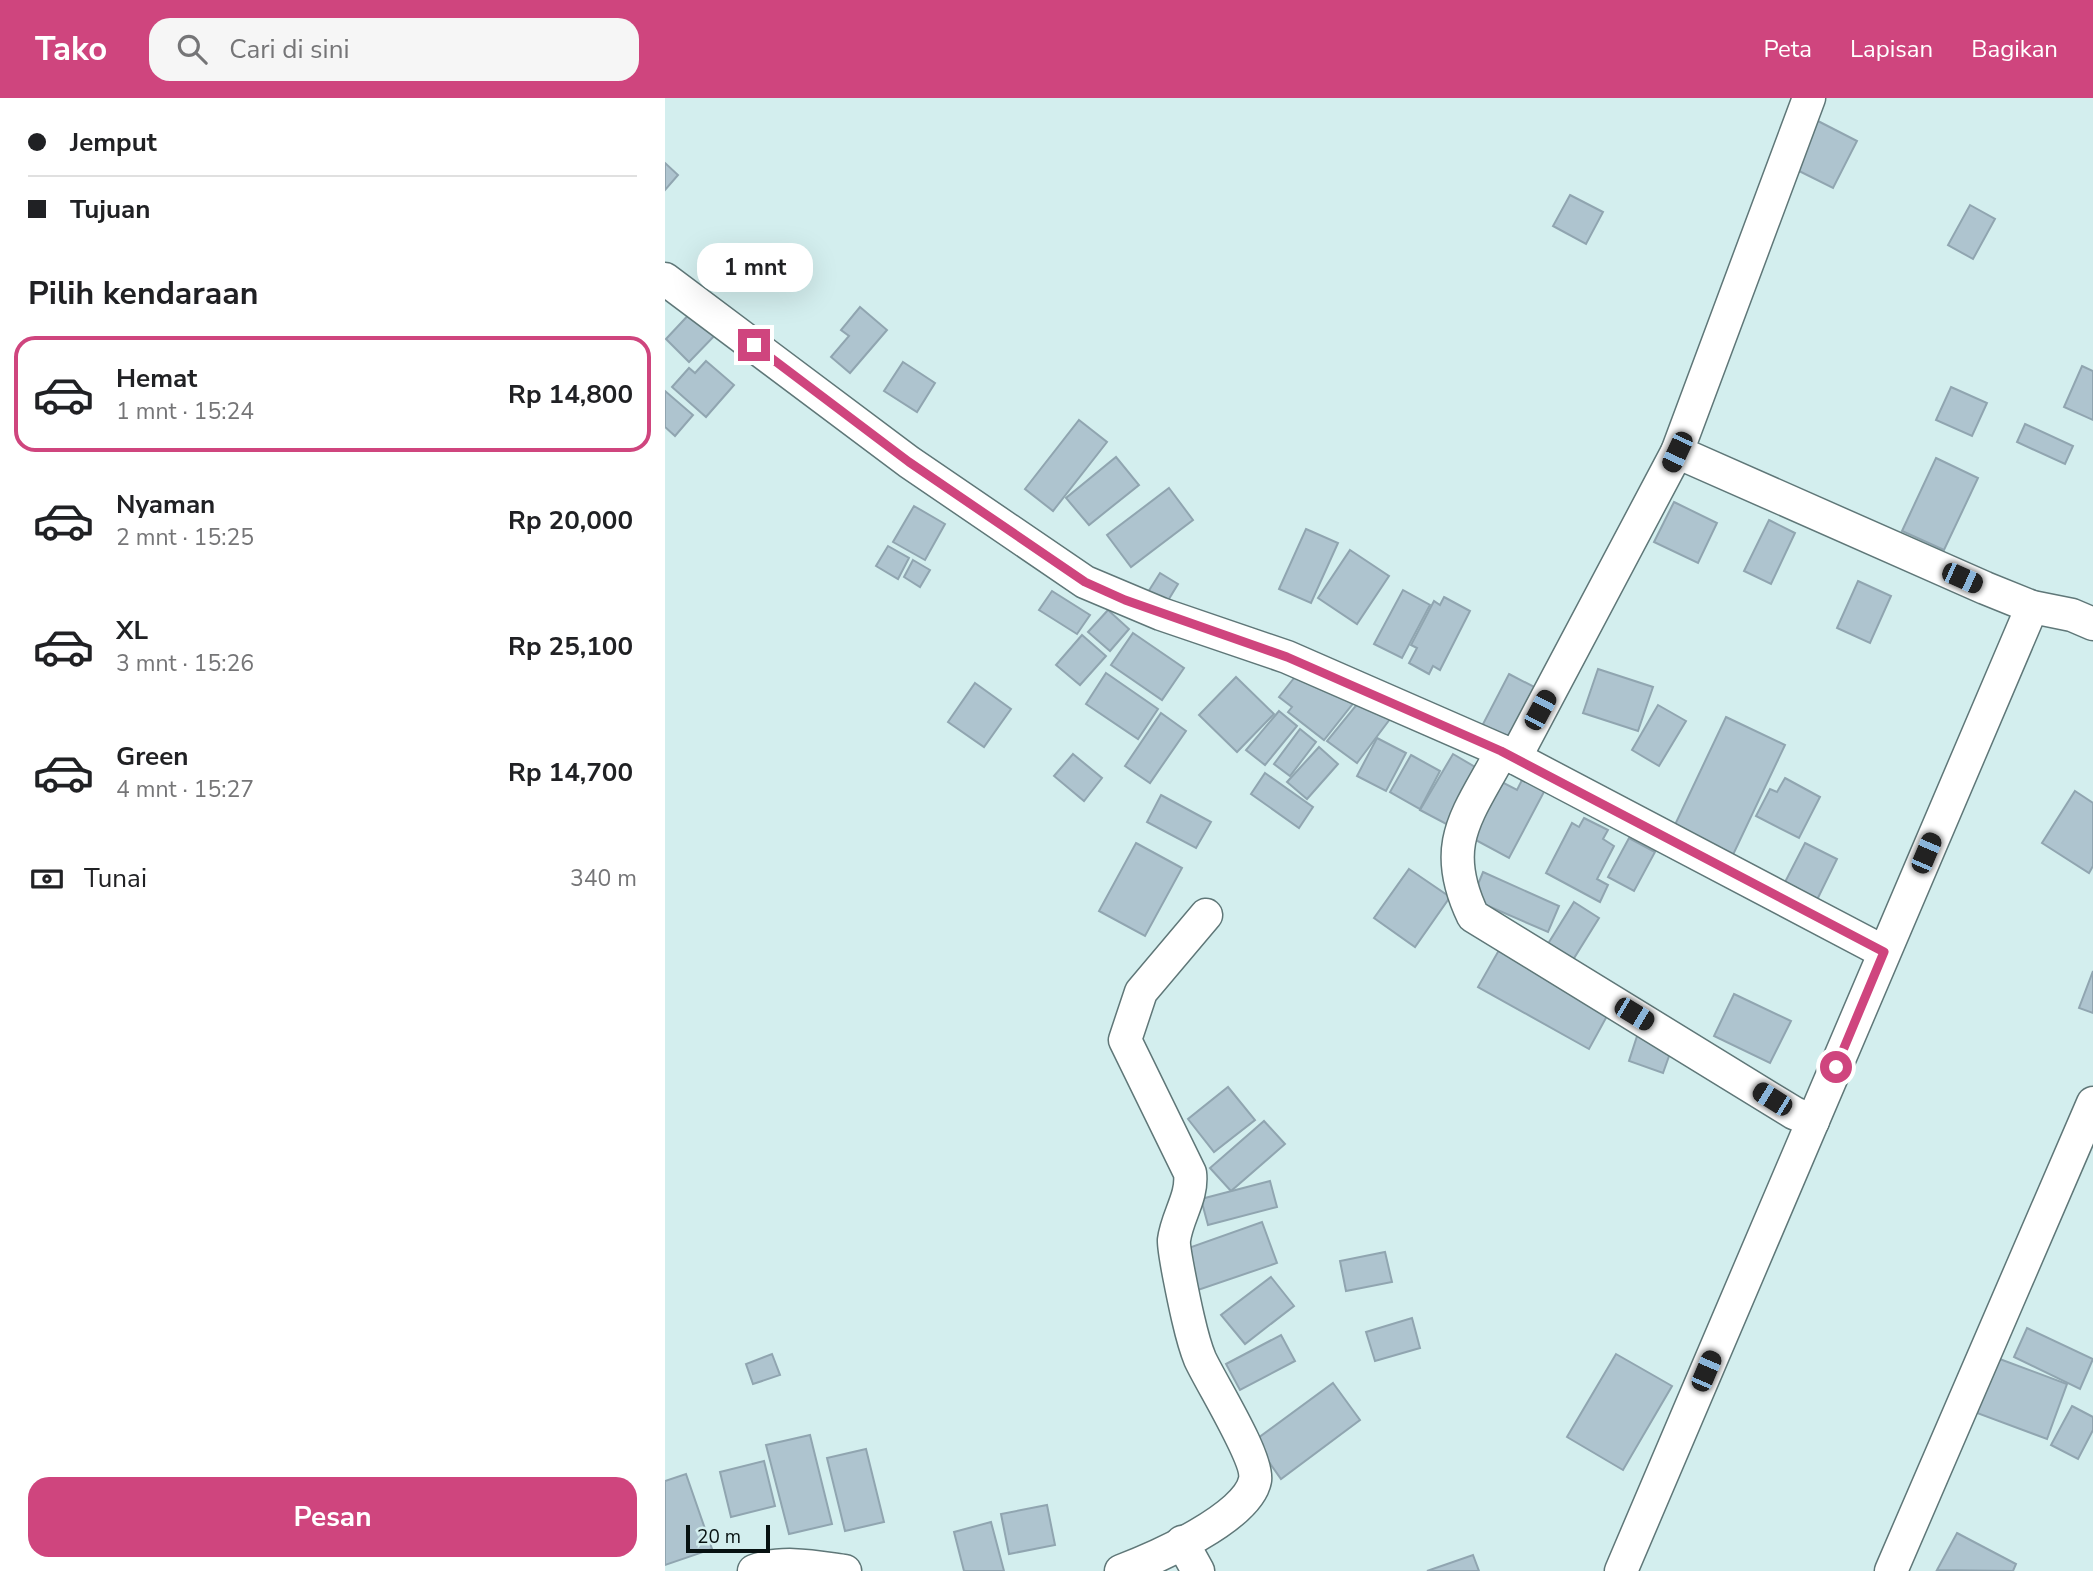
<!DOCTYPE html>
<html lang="id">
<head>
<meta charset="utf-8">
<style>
  body { margin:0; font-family:"Nunito Sans",sans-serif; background:#f6f6f6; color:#202124; height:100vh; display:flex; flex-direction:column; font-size:26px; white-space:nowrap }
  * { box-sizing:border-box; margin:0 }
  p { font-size:23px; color:#757577 }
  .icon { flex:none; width:38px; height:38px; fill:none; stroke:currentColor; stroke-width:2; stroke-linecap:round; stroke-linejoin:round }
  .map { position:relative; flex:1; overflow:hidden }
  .drawer { display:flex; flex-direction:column; background:#fff; width:665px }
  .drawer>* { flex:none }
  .top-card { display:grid; align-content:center; height:154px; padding:0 28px; background:#fff }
  .scale { position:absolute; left:21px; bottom:18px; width:84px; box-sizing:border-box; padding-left:7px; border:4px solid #071111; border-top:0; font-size:19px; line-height:24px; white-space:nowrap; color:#071111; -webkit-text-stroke:5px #d3eeee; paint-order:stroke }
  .end { position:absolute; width:32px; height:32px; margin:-16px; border:9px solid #cf457e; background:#fff; box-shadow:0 0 0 4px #fff }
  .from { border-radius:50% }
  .bubble { position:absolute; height:49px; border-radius:21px; background:#fff; box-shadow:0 7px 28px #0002; font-size:23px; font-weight:700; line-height:49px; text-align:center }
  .car { position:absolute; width:21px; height:42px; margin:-21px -10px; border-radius:9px; box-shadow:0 0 5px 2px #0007; background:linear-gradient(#222 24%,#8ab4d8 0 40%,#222 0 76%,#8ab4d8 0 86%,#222 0) }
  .top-card b { display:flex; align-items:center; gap:24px; height:66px; font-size:26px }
  .top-card b+b { border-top:2px solid #e0e0e0 }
  .top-card i { width:18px; height:18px; background:#202124 }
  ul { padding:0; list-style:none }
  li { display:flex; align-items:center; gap:21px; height:116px; margin:0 14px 10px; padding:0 14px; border:4px solid transparent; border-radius:21px }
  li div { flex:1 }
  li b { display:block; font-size:26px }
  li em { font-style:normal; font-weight:700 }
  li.current { border-color:#cf457e }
  li>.icon { width:63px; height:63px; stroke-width:1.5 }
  h2 { padding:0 28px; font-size:32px; line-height:84px }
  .pay { display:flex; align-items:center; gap:18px; height:77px; padding:0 28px; font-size:26px }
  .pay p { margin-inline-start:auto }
  .button { display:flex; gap:14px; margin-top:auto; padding:14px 28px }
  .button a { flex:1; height:80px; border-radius:21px; background:#cf457e; color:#fff; font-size:28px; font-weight:700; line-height:80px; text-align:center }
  header { display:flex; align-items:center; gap:42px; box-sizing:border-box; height:98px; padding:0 35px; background:#cf457e; color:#fff }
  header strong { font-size:33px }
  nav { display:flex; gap:38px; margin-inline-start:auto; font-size:24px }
  .search { width:490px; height:63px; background:#f6f6f6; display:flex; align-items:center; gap:18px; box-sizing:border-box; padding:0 24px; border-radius:21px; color:#757577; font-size:26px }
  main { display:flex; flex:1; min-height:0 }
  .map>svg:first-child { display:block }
  .building { fill:#aec4cf; stroke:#90a5b0; stroke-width:2 }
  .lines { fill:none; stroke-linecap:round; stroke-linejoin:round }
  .minor-casing { stroke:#5f7778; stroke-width:35 }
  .minor { stroke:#fff; stroke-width:32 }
  .route { stroke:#cf457e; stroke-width:9 }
</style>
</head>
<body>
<header>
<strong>Tako</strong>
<div class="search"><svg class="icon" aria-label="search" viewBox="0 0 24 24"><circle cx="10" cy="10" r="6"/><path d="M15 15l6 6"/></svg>Cari di sini</div>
<nav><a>Peta</a><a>Lapisan</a><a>Bagikan</a></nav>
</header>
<main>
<section class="drawer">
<div class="top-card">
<b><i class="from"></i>Jemput</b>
<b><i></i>Tujuan</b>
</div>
<h2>Pilih kendaraan</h2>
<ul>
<li class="current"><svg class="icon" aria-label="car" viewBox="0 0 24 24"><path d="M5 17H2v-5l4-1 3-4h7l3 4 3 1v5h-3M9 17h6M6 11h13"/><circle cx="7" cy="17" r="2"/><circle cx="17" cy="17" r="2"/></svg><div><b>Hemat</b><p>1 mnt · 15:24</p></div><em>Rp 14,800</em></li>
<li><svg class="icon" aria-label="car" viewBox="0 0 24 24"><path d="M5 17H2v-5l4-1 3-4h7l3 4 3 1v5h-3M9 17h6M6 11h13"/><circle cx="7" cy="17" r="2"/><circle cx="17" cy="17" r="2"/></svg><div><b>Nyaman</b><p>2 mnt · 15:25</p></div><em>Rp 20,000</em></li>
<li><svg class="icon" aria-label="car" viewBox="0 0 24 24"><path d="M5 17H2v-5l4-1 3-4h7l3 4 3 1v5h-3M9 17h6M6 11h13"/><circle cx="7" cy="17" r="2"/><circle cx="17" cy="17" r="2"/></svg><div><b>XL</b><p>3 mnt · 15:26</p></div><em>Rp 25,100</em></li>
<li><svg class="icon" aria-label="car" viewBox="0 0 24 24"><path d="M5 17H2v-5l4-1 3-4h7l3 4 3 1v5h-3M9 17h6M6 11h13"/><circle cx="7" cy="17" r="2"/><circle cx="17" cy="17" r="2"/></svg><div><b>Green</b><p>4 mnt · 15:27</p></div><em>Rp 14,700</em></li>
</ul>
<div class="pay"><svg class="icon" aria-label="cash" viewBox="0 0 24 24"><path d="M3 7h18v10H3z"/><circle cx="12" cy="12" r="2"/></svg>Tunai<p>340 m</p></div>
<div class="button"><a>Pesan</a></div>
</section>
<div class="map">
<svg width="1428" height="1473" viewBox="0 0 1428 1473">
  <rect width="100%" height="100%" fill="#d3eeee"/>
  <g class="building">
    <path d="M1151,22l41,21 -24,47 -42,-21z"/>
    <path d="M0,65l13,12 -13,15z"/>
    <path d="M905,97l33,17 -17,32 -33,-18z"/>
    <path d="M1305,107l25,14 -22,40 -25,-14z"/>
    <path d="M195,209l27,23 -37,43 -19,-16 18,-21 -8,-6z"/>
    <path d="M30,210l24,23 -30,31 -23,-23z"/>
    <path d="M41,263l28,24 -28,32 -34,-30 17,-19 6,5z"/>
    <path d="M238,264l32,21 -18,29 -33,-21z"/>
    <path d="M1417,268l11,5v49l-29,-13z"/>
    <path d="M1286,289l36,16 -15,33 -36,-16z"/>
    <path d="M0,293l28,24 -18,21 -10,-9z"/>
    <path d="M414,322l28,22 -54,69 -28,-22z"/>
    <path d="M1360,326l48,22 -8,18 -48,-22z"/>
    <path d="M451,359l23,28 -50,40 -23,-27z"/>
    <path d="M1271,360l42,20 -34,72 -42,-19z"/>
    <path d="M504,390l24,32 -62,47 -24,-32z"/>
    <path d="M1009,404l43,21 -19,40 -44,-21z"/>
    <path d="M249,408l31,18 -20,36 -32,-18z"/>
    <path d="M1104,422l26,13 -24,51 -27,-13z"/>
    <path d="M641,431l32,14 -27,60 -32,-14z"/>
    <path d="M223,448l21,12 -11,21 -22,-13z"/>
    <path d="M685,452l39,26 -32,48 -39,-26z"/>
    <path d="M248,462l17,10 -10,17 -16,-10z"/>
    <path d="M495,475l18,11 -17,28 -18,-12z"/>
    <path d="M1193,483l33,15 -21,47 -33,-15z"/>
    <path d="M738,492l27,15 -28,53 -28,-14z"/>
    <path d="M387,493l38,24 -13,19 -38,-24z"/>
    <path d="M779,499l26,14 -30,59 -7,-4 -4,8 -20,-11 8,-15 -6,-3 23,-44 6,4z"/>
    <path d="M443,512l21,19 -19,22 -22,-19z"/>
    <path d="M468,535l51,35 -22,32 -51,-35z"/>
    <path d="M417,537l24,21 -26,29 -24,-20z"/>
    <path d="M637,570l53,33 -31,39 -36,-28 4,-5 -13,-10z"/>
    <path d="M933,571l55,18 -15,44 -55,-18z"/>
    <path d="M441,575l52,36 -20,30 -52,-35z"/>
    <path d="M844,576l33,17 -27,52 -33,-17z"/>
    <path d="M571,579l38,37 -37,38 -38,-37z"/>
    <path d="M310,585l36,26 -27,38 -36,-25z"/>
    <path d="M702,594l29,19 -39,52 -30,-22z"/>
    <path d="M993,607l28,16 -27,45 -27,-16z"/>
    <path d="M614,613l18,15 -32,39 -19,-15z"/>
    <path d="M496,615l25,18 -36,52 -25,-17z"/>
    <path d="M1061,619l59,28 -54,114 -59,-28z"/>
    <path d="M635,631l16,13 -26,34 -16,-12z"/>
    <path d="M712,640l29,15 -20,38 -29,-15z"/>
    <path d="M654,649l19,17 -31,35 -20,-17z"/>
    <path d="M408,656l29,24 -18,23 -30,-25z"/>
    <path d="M788,656l29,17 -32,55 -30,-16z"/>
    <path d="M746,657l29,16 -20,38 -30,-17z"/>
    <path d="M600,675l48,34 -14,21 -48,-34z"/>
    <path d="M858,680l22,12 -36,68 -37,-20 30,-56 15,8z"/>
    <path d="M1120,680l35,19 -21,41 -43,-22 14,-27 7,3z"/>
    <path d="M1410,693l18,12v63l-4,7 -47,-30z"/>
    <path d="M496,697l50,27 -15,26 -49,-26z"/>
    <path d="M919,720l24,12 -5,9 11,7 -17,33 11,6 -8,17 -54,-29 26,-50 7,4z"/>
    <path d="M964,740l26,14 -21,39 -26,-14z"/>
    <path d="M471,745l46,25 -37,68 -46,-25z"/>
    <path d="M1140,745l32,16 -21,43 -33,-16z"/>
    <path d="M744,771l41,28 -35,50 -41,-29z"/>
    <path d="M818,774l76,34 -11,26 -76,-33z"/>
    <path d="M909,804l25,16 -28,45 -25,-16z"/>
    <path d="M838,845l110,62 -24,44 -111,-62z"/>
    <path d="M1428,873v42l-14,-5z"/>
    <path d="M1069,896l57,27 -21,42 -56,-27z"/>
    <path d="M974,932l35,12 -11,31 -34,-12z"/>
    <path d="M563,989l27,33 -41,32 -26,-33z"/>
    <path d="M599,1023l21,23 -54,47 -21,-23z"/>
    <path d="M605,1083l7,26 -69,18 -7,-26z"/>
    <path d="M597,1124l15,41 -82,28 -15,-40z"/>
    <path d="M720,1154l7,30 -46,9 -6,-30z"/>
    <path d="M606,1179l23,29 -49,38 -24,-29z"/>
    <path d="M747,1220l8,30 -45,13 -9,-29z"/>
    <path d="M1362,1230l66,31 -13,30 -66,-32z"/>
    <path d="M616,1237l14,26 -55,29 -14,-26z"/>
    <path d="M107,1256l8,21 -27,9 -7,-20z"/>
    <path d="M951,1256l56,32 -49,84 -56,-33z"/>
    <path d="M1332,1260l70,26 -20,55 -70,-26z"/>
    <path d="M668,1285l27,37 -79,59 -27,-38z"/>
    <path d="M1407,1308l21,11v13l-15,29 -27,-14z"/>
    <path d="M145,1337l22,89 -43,10 -23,-89z"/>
    <path d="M201,1351l18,73 -39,9 -18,-73z"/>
    <path d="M99,1363l11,45 -44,11 -11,-45z"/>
    <path d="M21,1376l26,75 -47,16v-84z"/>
    <path d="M382,1407l8,40 -46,9 -8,-40z"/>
    <path d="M326,1424l13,49h-40l-10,-39z"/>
    <path d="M1292,1435l59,31 -3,7 -76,-1z"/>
    <path d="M808,1457l6,16h-52z"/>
  </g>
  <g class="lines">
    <defs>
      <g id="minor">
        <path d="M0,181l244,183 176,120 76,32 126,43 215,94 382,201"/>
        <path d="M1012,354l308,136 47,19 40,8 21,9"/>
        <path d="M837,653c-33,63 -64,92 -29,165l321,197 19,8"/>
        <path d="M850,660l162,-306 132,-354"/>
        <path d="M517,1444l16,29"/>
        <path d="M89,1473c28,-11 62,-4 91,0"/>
        <path d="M456,1473c34,-13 127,-53 134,-91 4,-21 -44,-97 -55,-121 -5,-12 -9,-28 -12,-41 -3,-13 -15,-69 -14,-78 3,-24 19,-43 16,-67l-65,-133 16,-48 65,-77"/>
        <path d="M956,1473l411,-964"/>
        <path d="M1226,1473l202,-468"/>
      </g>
    </defs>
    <use href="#minor" class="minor-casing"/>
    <use href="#minor" class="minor"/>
  </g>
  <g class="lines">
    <path class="route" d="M89,247l155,117 176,120 40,18 162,57 214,94 383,201 -48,115"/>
  </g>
</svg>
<div class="scale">20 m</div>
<i class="end from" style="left:1171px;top:969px"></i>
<i class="end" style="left:89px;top:247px"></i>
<div class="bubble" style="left:32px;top:145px;width:116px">1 mnt</div>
<i class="car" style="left:1012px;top:354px;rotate:205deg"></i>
<i class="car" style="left:1297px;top:480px;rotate:114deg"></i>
<i class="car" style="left:875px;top:612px;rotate:28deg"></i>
<i class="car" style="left:1261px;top:755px;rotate:23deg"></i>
<i class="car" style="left:969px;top:916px;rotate:121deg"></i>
<i class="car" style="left:1107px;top:1001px;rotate:302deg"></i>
<i class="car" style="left:1041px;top:1273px;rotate:23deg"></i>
</div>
</main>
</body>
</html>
